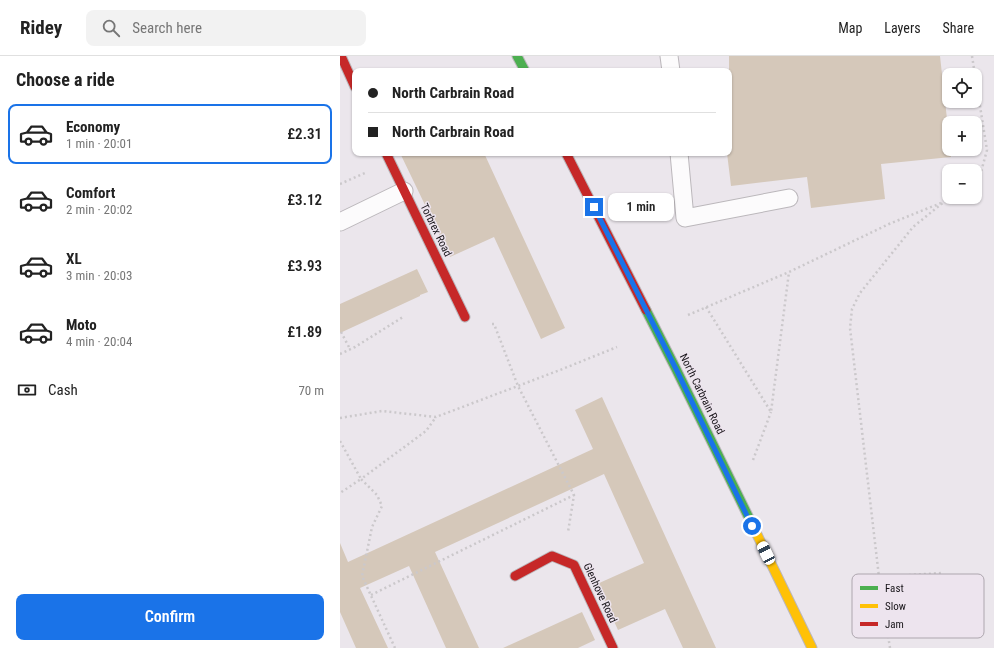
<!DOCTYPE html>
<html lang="en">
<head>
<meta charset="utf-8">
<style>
  body { margin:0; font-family:"Roboto Condensed",sans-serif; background:#f2f2f2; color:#222; height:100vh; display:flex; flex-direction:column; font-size:15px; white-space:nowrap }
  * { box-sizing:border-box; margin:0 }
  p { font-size:13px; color:#767676 }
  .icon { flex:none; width:22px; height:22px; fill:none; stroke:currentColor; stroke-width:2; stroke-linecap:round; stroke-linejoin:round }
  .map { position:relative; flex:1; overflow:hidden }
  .sheet { display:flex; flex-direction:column; background:#fff; width:340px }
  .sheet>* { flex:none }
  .hud { position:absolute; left:12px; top:12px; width:380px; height:88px; border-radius:8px; box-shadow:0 1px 3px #0004; display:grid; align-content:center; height:88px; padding:0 16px; background:#fff }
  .tools { position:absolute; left:602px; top:12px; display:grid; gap:8px }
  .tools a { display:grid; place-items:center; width:40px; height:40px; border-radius:8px; background:#fff; box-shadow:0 1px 3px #0004; font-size:20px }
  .end { position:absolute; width:18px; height:18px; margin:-9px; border:5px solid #1a73e8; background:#fff; box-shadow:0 0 0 2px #fff }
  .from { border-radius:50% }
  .bubble { position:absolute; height:28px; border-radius:8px; background:#fff; box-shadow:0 1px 3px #0004; font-size:13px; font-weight:600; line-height:28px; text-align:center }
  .car { position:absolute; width:12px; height:24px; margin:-12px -6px; border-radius:5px; box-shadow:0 0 3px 1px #0007; background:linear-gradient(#fff 24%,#345 0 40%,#fff 0 76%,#345 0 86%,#fff 0) }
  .hud b { display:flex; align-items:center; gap:14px; height:38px; font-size:15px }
  .hud b+b { border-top:1px solid #e0e0e0 }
  .hud i { width:10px; height:10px; background:#222 }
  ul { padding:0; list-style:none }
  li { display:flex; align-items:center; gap:12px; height:60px; margin:0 8px 6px; padding:0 8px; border:2px solid transparent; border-radius:8px }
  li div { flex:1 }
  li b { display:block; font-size:15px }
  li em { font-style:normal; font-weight:600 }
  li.on { border-color:#1a73e8 }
  li>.icon { width:36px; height:36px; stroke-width:1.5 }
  h2 { padding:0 16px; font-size:18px; line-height:48px }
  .pay { display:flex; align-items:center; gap:10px; height:44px; padding:0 16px; font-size:15px }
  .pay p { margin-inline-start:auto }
  .button { display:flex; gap:8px; margin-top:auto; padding:8px 16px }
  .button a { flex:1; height:46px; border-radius:8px; background:#1a73e8; color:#fff; font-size:16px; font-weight:600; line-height:46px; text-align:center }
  header { display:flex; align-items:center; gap:24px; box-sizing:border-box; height:56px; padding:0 20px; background:#fff; border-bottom:1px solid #e0e0e0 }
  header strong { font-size:19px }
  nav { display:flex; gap:22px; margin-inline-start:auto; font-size:14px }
  .search { width:280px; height:36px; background:#f2f2f2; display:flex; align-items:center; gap:10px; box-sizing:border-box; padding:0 14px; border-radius:8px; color:#767676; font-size:15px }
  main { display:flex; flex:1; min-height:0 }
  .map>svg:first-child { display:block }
  .building { fill:#d5c8ba }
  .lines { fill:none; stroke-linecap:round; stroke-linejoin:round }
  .lane-casing { stroke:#bbb7bb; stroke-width:19 }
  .fast-casing { stroke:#bbb7bb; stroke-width:11 }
  .slow-casing { stroke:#bbb7bb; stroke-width:11 }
  .jam-casing { stroke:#bbb7bb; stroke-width:11 }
  .path { stroke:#cbc8cb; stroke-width:2.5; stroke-dasharray:2 3; stroke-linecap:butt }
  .lane { stroke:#fcfbfc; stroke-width:17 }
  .fast { stroke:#4caf50; stroke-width:9 }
  .slow { stroke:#ffc107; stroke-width:9 }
  .jam { stroke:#c62828; stroke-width:9 }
  .route { stroke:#1a73e8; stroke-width:5 }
  .labels { text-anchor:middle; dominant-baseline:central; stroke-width:3; stroke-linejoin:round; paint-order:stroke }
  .street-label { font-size:11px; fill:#171418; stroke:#ede4ee }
  .key { fill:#ede4ee; stroke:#ada6ae; stroke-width:1 }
  .key-label { font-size:11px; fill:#171418 }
</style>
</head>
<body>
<header>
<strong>Ridey</strong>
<div class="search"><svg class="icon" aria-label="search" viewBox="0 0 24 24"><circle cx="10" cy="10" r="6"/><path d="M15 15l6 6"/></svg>Search here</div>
<nav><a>Map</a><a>Layers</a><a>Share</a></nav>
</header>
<main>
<section class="sheet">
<h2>Choose a ride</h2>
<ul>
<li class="on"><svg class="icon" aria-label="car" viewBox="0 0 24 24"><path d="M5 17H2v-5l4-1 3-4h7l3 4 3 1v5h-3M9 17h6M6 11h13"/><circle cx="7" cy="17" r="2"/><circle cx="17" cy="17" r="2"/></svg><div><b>Economy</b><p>1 min · 20:01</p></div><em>£2.31</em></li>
<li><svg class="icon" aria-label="car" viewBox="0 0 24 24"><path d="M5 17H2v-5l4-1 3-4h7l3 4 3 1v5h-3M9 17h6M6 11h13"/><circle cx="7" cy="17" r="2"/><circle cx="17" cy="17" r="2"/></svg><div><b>Comfort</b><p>2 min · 20:02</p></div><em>£3.12</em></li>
<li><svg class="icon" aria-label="car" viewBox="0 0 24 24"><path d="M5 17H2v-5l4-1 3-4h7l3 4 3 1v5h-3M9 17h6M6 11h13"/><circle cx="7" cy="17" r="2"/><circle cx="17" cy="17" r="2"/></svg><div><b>XL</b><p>3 min · 20:03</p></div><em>£3.93</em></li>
<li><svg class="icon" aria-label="car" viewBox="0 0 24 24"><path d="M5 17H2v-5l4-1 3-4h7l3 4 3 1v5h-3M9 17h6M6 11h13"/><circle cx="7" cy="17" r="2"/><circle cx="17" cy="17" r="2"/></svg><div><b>Moto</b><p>4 min · 20:04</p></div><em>£1.89</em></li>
</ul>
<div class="pay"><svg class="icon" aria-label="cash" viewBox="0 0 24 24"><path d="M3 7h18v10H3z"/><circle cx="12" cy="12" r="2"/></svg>Cash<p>70 m</p></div>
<div class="button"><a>Confirm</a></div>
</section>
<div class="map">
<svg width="654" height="592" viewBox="0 0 654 592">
  <rect width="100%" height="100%" fill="#ebe6ec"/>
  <g class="building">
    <path d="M389,0h211l9,81v12h1l1,8 -70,7 4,35 -74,9 -4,-31 -76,9 -4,-33h2z"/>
    <path d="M60,97h84l81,175 -24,11 -47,-102 -44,20z"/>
    <path d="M77,213l11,23 -8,3v1l-80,37v-29z"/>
    <path d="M262,341l114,251h-33l-18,-39 -47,21 -21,-46 47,-21 -40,-89 -169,78 44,96h-33l-37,-82 -49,22 28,60h-32l-16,-36v-69l8,19 245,-113 -18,-39z"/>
    <path d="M242,556l13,28 -17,8h-75z"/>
  </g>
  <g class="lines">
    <defs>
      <g id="lane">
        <path d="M329,0l2,15"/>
        <path d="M339,97l6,65 104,-20"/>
        <path d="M0,166l64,-31"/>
      </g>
      <g id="fast">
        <path d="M177,0l8,15"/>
        <path d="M306,254l30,59 74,151"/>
      </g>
      <path id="slow" d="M410,464l62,128"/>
      <g id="jam">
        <path d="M1,0l14,31"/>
        <path d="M46,97l79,164"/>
        <path d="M226,97l80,157"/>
        <path d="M175,520l37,-20 22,9 39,83"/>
      </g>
    </defs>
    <use href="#lane" class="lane-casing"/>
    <use href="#fast" class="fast-casing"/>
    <use href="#slow" class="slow-casing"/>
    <use href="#jam" class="jam-casing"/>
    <g class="path">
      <path d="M632,0l15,94 -6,22 -6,5"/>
      <path d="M0,128l25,-11"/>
      <path d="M366,251l65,105 18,-140"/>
      <path d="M348,259l101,-43 100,-48 52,-21"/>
      <path d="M152,268h2l24,62 56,109 -6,37"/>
      <path d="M1,276l9,17"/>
      <path d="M0,298l15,-7 48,-30"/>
      <path d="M0,362l42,-7 54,6 124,-47 57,-23"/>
      <path d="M0,385l21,38 -21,14"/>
      <path d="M413,404l18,-48"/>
      <path d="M539,521l62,-4"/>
      <path d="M31,539l203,-100"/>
      <path d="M55,592l-33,-72 10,-49 10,-21 -5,-11 -16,-16 65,-48 10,-14"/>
      <path d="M550,592l-11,-71 -29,-249 2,-19 8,-16 53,-66 37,-30"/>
    </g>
    <use href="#lane" class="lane"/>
    <use href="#fast" class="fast"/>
    <use href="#slow" class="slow"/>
    <use href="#jam" class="jam"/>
  </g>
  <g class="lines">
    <path class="route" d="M254,151l82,162 76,157"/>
  </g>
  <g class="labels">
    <g class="street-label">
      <text transform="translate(96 174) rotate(64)">Torbrex Road</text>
      <text transform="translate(362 338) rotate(64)">North Carbrain Road</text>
      <text transform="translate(260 537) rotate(65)">Glenhove Road</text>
    </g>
  </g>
  <rect x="512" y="518" width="132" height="64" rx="6" class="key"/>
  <rect x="520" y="530" width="18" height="4" fill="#4caf50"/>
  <rect x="520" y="548" width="18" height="4" fill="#ffc107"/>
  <rect x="520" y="566" width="18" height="4" fill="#c62828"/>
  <g class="key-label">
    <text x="545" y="536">Fast</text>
    <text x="545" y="554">Slow</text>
    <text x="545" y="572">Jam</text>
  </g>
</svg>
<div class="tools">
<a><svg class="icon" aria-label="locate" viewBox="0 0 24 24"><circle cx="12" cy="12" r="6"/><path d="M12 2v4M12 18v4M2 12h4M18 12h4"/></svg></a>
<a>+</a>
<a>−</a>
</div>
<i class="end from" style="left:412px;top:470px"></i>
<i class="end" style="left:254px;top:151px"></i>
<div class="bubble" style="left:268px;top:137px;width:66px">1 min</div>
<i class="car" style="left:426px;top:497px;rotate:334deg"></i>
<div class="hud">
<b><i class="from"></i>North Carbrain Road</b>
<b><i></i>North Carbrain Road</b>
</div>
</div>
</main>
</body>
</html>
